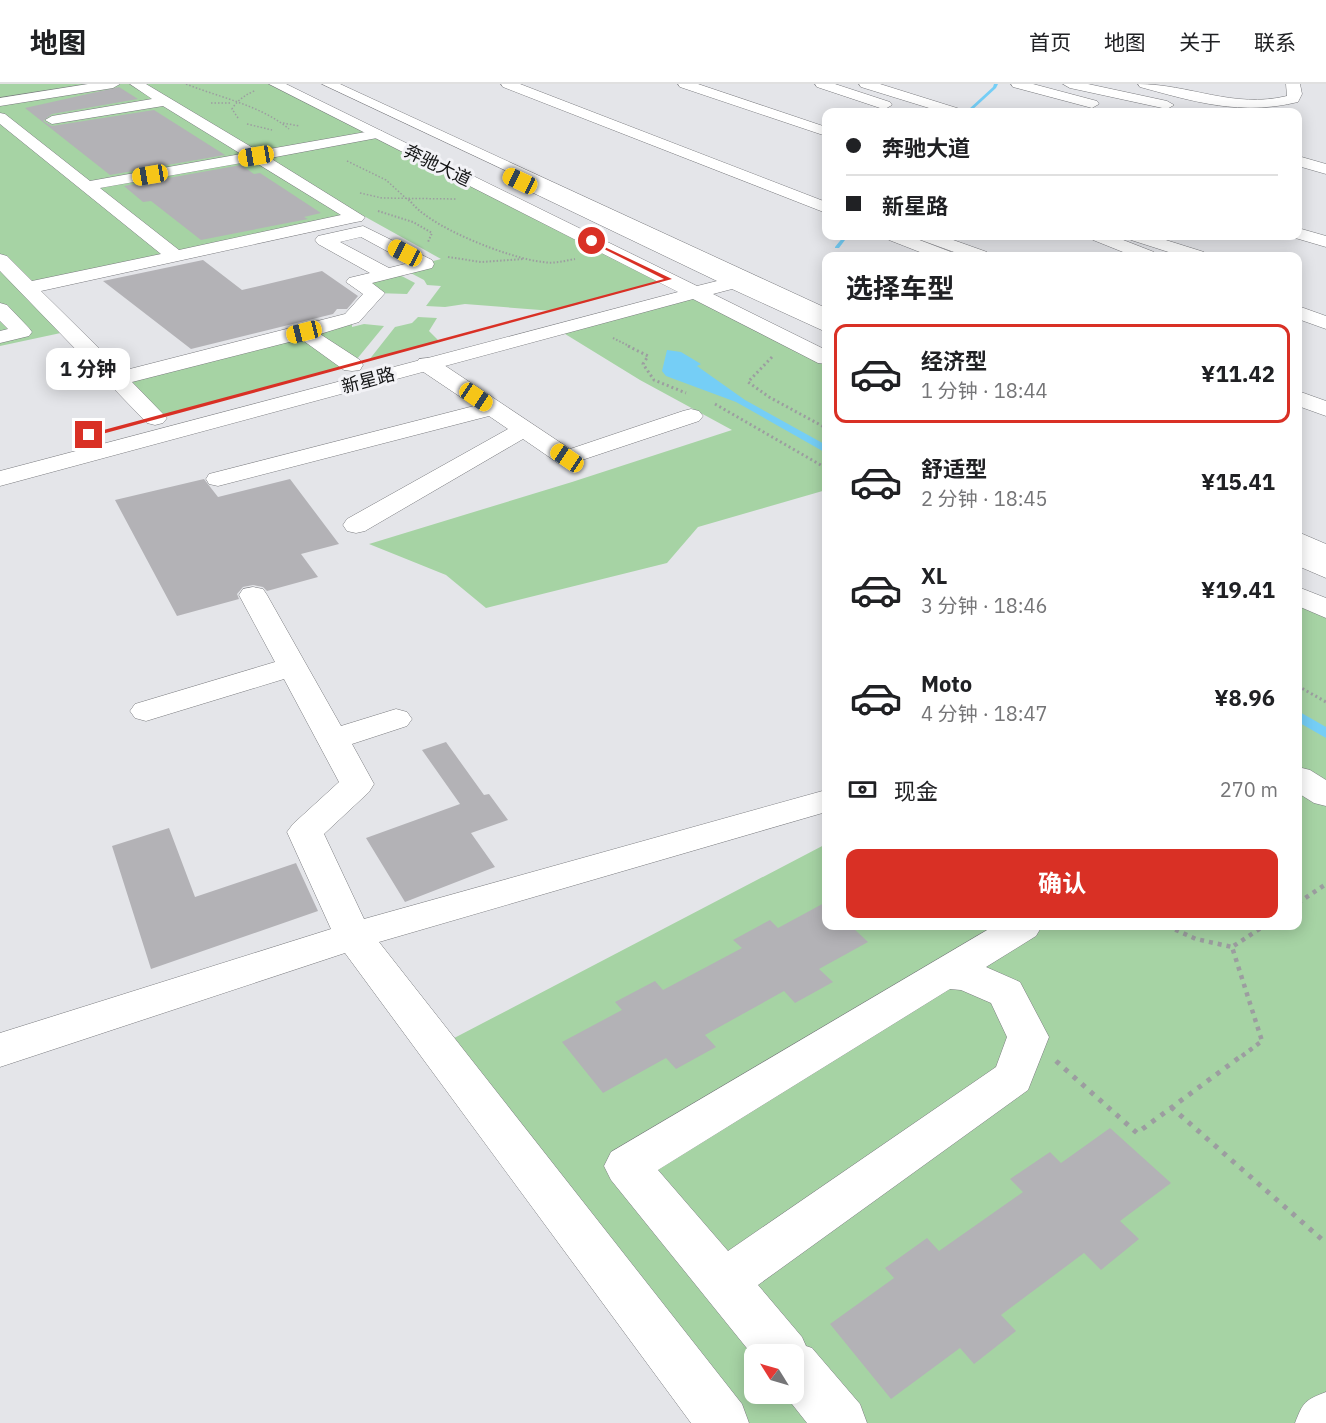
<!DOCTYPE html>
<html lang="zh">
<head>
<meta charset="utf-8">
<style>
  body { margin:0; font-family:"IBM Plex Sans","Noto Sans SC",sans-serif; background:#f2f2f2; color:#202124; height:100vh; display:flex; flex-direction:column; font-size:22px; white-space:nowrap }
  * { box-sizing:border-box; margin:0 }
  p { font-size:20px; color:#757577 }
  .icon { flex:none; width:33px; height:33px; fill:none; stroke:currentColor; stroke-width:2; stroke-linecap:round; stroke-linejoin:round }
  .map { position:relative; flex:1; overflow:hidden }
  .panel { position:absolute; left:822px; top:168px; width:480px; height:678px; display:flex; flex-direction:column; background:#fff; border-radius:12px; box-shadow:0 3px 15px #0003 }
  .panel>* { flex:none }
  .hud { position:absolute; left:822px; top:24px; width:480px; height:132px; border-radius:12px; box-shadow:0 3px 15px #0003; display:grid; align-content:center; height:132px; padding:0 24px; background:#fff }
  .needle { width:39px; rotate:307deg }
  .controls { position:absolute; left:744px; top:1260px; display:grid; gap:12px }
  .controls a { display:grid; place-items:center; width:60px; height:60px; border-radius:12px; background:#fff; box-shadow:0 3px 15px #0003; font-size:30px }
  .end { position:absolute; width:27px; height:27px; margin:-14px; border:8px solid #d93025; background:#fff; box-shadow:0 0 0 3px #fff }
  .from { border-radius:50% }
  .bubble { position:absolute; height:42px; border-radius:12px; background:#fff; box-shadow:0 3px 15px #0003; font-size:20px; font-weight:700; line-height:42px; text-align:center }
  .car { position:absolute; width:18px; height:36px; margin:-18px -9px; border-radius:8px; box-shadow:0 0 4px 2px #0007; background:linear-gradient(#f5c518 24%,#345 0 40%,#f5c518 0 76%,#345 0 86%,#f5c518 0) }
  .hud b { display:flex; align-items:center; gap:21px; height:57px; font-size:22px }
  .hud b+b { border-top:2px solid #e0e0e0 }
  .hud i { width:15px; height:15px; background:#202124 }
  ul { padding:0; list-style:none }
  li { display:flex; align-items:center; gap:18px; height:99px; margin:0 12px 9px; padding:0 12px; border:3px solid transparent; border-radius:12px }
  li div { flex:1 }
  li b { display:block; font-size:22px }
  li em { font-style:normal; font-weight:700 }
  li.active { border-color:#d93025 }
  li>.icon { width:54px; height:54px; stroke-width:1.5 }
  h2 { padding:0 24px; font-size:27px; line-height:72px }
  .pay { display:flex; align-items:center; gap:15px; height:66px; padding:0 24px; font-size:22px }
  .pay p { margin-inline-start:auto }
  .primary-button { display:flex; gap:12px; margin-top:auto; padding:12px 24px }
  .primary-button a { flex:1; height:69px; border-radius:12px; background:#d93025; color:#fff; font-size:24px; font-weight:700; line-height:69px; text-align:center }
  header { display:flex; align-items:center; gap:36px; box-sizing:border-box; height:84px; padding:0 30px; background:#fff; border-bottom:2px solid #e0e0e0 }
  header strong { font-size:28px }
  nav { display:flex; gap:33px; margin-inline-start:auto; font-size:21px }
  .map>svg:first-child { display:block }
  .green { fill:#a6d3a4; fill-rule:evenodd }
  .water { fill:#75cef6 }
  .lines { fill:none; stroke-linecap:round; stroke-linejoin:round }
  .stream { fill:#75cef6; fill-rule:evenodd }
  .building { fill:#b3b2b6 }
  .minor-casing { stroke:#7a7b7f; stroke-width:1 }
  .major-casing { stroke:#7a7b7f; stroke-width:1 }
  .path-far4 { stroke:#9c9da0; stroke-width:1.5; stroke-dasharray:1.5 2; stroke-linecap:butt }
  .path-far3 { stroke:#9c9da0; stroke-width:2; stroke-dasharray:1.5 2; stroke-linecap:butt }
  .path-far2 { stroke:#9c9da0; stroke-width:3; stroke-dasharray:2 3; stroke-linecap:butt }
  .path-far1 { stroke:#9c9da0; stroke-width:4.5; stroke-dasharray:4 5; stroke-linecap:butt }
  .path { stroke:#9c9da0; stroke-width:5; stroke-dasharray:4.5 7; stroke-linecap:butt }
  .minor { fill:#fff; fill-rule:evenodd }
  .major { fill:#fff; fill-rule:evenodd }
  .route { fill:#d93025 }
  .labels { text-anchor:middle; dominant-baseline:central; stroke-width:6; stroke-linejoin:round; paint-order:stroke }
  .far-street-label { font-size:18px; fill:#131415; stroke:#f2f2f6 }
</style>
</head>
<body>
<header>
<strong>地图</strong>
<nav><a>首页</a><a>地图</a><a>关于</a><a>联系</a></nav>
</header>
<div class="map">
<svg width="1326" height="1339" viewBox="0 0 1326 1339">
  <rect width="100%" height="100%" fill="#e4e5e9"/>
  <g class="green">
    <path d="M0,0h276l393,195 -116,32 -88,-7 -20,3 -19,-1 15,-20 -14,-1 -3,-5 -21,-11 38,-10 -79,-44 -334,73 42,43 -70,15z"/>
    <path d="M394,188l21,11 -8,11 -32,-1 -19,-11z"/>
    <path d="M693,208l133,66v132l-128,37 -31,36 -181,45 -40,-33 -77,-31 203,-62 160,-52 -92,-50 -83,-51z"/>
    <path d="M418,233l19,1 -8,13 10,10 -70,19 26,-33 17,-4z"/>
    <path d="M352,234v9l12,-3 20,2 -32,39 -197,53 -37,-39z"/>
    <path d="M1298,511l28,14v814h-603l-286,-376 389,-203v82h472zM754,1270h40v40h-40z"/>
  </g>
  <g class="water">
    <path d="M667,266l14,2 20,12 -4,2 48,34 81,45v8l-90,-51 -70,-26 -4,-5z"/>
    <path d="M1298,627l28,16v11l-28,-16z"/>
  </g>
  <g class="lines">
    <g class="stream">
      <path d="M994,0h4l-2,4 -25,23h-2v-2l24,-22z"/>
      <path d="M844,152h4l-9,12h-4v-1z"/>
    </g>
  </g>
  <g class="building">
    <path d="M119,3l19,12 -86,15 -9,7 9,5 102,-16 71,45 -115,20 -85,-67z"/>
    <path d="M241,81l13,9 6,-1 61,40 -17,4 4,2 -107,21 -50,-39 -8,1 -19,-16z"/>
    <path d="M203,176l39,30 80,-19 36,25 -11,13h-10l-4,5 -142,35 -88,-68z"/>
    <path d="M204,395l14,18 72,-18 49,65 -38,10 17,23 -51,14 -4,-4 -10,-2 -10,2 -6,7 2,5 -62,17 -62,-116z"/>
    <path d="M446,658l38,53 5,-1 19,26 -37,13 24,34 -90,35 -39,-64 94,-34 -38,-54z"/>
    <path d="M169,744l26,69 101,-34 22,48 -167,58 -39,-123z"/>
    <path d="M826,818v24h25l17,16 -49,27 14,13 -38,21 -11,-12 -79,44 11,12 -40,22 -10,-11 -63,35 -41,-51 60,-32 -7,-8 40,-21 8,9 79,-42 -9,-8 37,-20 8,8z"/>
    <path d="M1110,1044l61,55 -51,38 19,18 -38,31 -17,-17 -83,62 15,16 -42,33 -14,-16 -69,51 -61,-75 64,-46 -9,-10 42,-30 12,13 84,-59 -13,-13 40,-27 11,11z"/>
  </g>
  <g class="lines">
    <defs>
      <g id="minor">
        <path d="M88,0h32l-7,4 -113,18v-8z"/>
        <path d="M130,0h16l112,67 119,-21 5,1 2,3 -7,4 -107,20 95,59 -3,4 -6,1 -315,69 81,80 223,-57 18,-20 -17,-12 3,-4 21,-5 -52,-29 -3,-4 3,-4 45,-10 69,34 2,4 -2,4 -60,15 13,10 -26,29 -39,12 40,26 3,5 -3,5 -8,1 -8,-1 -43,-31 -169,43 35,36 -4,5 -8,2 -8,-2 -147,-152v-17l7,2 25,25 129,-27 -161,-130v-11l5,1 85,67 151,-27 -78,-48 -111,18 -7,-4 7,-4 100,-17zM253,77l88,54 -162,35 -79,-62zM361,153l48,26 -20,5 -49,-26z"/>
        <path d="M322,0h18l486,224v13z"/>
        <path d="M501,0h19l306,118v11l-323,-126z"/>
        <path d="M678,0h20l128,43v9l-146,-49z"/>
        <path d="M815,0h20l55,18 2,3 -7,4 -5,-1 -63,-21z"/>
        <path d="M859,0h21l80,25 2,3h-20l-81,-25z"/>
        <path d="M1011,0h22l64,17 2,3 -7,4 -79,-21z"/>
        <path d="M1063,0h25l79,17 7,4 -7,4 -97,-21z"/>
        <path d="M1138,0c52,0 95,25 149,12l-1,-12h14l2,10 -4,8c-57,14 -103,0 -158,-15z"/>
        <path d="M1298,72l28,8v10l-28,-8z"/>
        <path d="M1298,144l28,8v11l-34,-10 6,-1z"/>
        <path d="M886,152h23l42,16 3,4h-24l-41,-16z"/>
        <path d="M918,152h24l45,16 3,4h-25l-44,-16z"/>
        <path d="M1090,152h23l41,16 3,4h-24l-40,-16z"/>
        <path d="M1128,152h25l51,16 3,4h-26l-50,-16z"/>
        <path d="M0,219l7,2 22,23 3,4 -3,4 -29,7v-12l8,-2 -8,-8z"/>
        <path d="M1298,222l28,10v13l-28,-10z"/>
        <path d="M427,274l8,1 135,90 113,-38 8,-2 8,2 4,5 -4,5 -132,44 -9,-2 -35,-24 -158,92 -9,2 -9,-2 -4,-6 4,-6 161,-90 -19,-13 -271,70 -9,-2 -3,-5 3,-5 265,-68 -55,-37 -3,-5 3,-5z"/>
        <path d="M1298,307l28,10v15l-28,-10z"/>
        <path d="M1298,448l28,12v18l-28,-12z"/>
        <path d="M253,503l10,2 4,6 74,131 55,-17 11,3 5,7 -5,7 -55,18 22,40 -5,8 -45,42 40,85 462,-129v22l-447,130 363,462 7,19h-58l-346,-470 -345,114v-34l331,-104 -44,-97 6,-8 46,-42 -55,-103 -138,42 -11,-3 -5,-7 5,-7 140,-42 -36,-67 4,-6z"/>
        <path d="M1298,683l12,3 16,10v26l-12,-3 -16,-10z"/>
        <path d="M994,842h48l-6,10 -50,31 34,15 29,55 -21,53 -270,195 44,52 4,9 6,2 48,56 7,19h-60l-23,-29h10v-40h-40v3l-143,-177 -7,-14 7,-14zM950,905l11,1 30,13 16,34 -11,30 -268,184 -70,-81z"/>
        <path d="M1326,1308v31h-31c8,-21 10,-23 31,-31z"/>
      </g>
      <g id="major">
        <path d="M269,0h17l411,202 20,-5 -196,-94 -2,-3 8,-5 6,2 293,138v13l-94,-43 -19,5 113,56v14l-8,-1 -125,-64 -693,187v-15l678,-179z"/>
        <path d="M1298,464l28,11v19l-28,-12z"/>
        <path d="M1298,503l28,11v20l-28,-12z"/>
      </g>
    </defs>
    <use href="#minor" class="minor-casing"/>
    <use href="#major" class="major-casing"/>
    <g class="path-far4">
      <path d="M186,0c35,14 74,21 103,45"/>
      <path d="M211,19h20"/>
      <path d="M238,34l-6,-9c6,-10 14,-14 24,-19"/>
      <path d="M283,39l16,3"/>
      <path d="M247,40l25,6"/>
      <path d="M347,77l39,19 23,21"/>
      <path d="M360,109l22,5 75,1"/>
    </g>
    <g class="path-far3">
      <path d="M409,115c16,27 102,60 134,63 11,2 21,-1 32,-3"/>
      <path d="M378,127l35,11 19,11 -4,9"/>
      <path d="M448,173l33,5 43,-3"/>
      <path d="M613,254l18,9"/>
    </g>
    <g class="path-far2">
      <path d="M628,262l20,10 -5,8 11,16 32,13"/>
      <path d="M772,273l-24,25 21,15 57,31"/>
      <path d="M715,320l111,64"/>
      <path d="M1298,602l28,16"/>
    </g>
    <g class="path-far1">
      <path d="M1298,819l28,-19"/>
      <path d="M1167,842l29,13 36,8"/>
      <path d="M1242,972l20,-15 -30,-94 32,-21"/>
    </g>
    <g class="path">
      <path d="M1056,977l81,72 107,-79"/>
      <path d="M1171,1023l155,136"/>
    </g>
    <use href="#minor" class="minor"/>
    <use href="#major" class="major"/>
  </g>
  <path class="route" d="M590,156l82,39 -581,158 -6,-2 579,-156 -74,-37z"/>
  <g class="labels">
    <g class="far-street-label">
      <text transform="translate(438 81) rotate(26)">奔驰大道</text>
      <text transform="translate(368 296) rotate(-15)">新星路</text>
    </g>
  </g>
</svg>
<div class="controls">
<a><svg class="needle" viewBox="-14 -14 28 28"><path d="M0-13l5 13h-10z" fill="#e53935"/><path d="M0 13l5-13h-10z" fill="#757577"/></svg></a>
</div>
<i class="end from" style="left:592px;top:157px"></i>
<i class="end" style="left:89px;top:351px"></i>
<div class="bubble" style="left:46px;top:264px;width:84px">1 分钟</div>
<i class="car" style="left:256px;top:72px;rotate:260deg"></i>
<i class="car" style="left:150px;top:91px;rotate:260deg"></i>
<i class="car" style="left:520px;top:97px;rotate:295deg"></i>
<i class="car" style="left:405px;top:169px;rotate:298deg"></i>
<i class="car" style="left:304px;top:248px;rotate:256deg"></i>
<i class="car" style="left:476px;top:313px;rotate:124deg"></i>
<i class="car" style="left:567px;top:374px;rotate:304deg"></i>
<div class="hud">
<b><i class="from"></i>奔驰大道</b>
<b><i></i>新星路</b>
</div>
<section class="panel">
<h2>选择车型</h2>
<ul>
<li class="active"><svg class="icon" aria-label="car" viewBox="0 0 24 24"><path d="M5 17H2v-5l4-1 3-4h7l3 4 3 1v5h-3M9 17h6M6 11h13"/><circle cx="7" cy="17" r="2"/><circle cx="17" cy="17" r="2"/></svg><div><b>经济型</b><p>1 分钟 · 18:44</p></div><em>¥11.42</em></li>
<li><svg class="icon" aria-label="car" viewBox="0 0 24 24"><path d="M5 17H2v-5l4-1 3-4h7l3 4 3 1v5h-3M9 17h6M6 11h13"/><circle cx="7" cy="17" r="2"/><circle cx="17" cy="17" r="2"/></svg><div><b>舒适型</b><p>2 分钟 · 18:45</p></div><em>¥15.41</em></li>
<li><svg class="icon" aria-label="car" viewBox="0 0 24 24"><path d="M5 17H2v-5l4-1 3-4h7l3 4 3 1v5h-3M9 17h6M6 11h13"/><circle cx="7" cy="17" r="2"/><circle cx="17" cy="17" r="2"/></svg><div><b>XL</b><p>3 分钟 · 18:46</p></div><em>¥19.41</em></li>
<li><svg class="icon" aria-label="car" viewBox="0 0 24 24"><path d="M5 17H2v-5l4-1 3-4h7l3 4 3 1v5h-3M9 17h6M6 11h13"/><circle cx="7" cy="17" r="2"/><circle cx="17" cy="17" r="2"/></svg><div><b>Moto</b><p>4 分钟 · 18:47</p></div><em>¥8.96</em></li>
</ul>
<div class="pay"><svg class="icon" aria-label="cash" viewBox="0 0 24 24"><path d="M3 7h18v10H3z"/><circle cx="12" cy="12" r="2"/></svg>现金<p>270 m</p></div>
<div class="primary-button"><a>确认</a></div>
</section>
</div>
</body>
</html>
